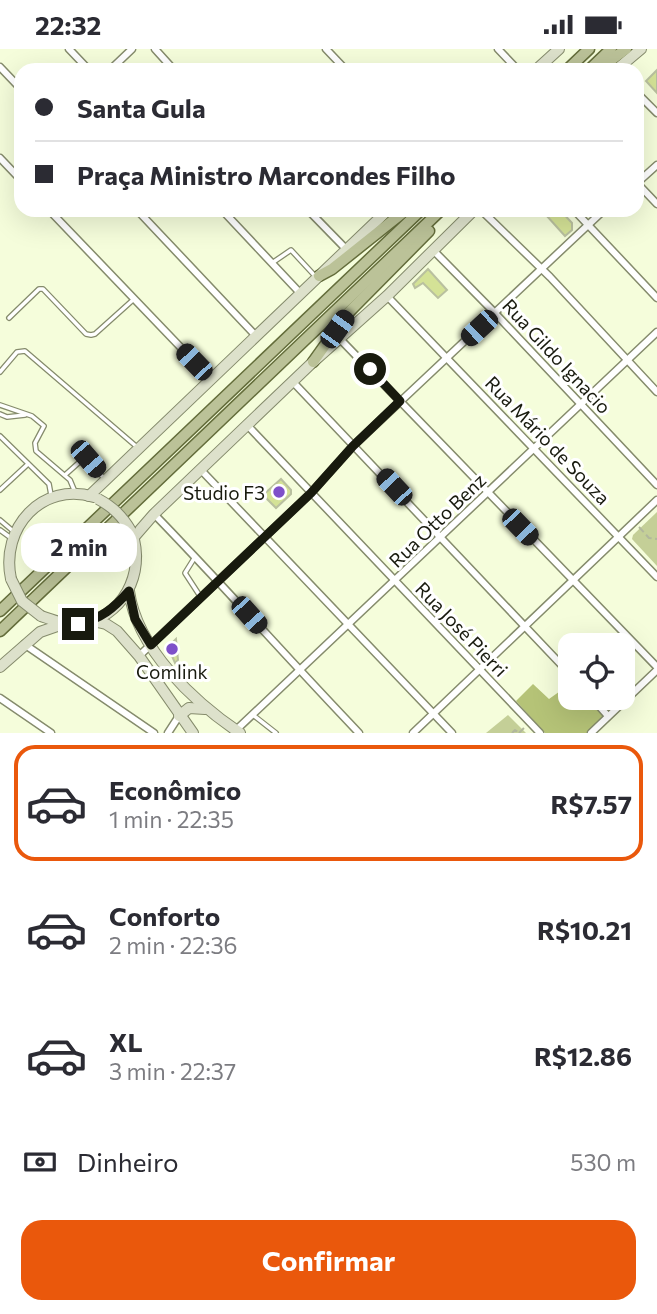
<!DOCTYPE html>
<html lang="pt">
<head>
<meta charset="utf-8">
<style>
  body { margin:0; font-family:Commissioner,sans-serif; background:#f7f7f7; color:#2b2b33; height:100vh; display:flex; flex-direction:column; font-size:26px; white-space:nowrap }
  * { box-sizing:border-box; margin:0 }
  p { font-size:23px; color:#7c7c81 }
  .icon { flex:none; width:38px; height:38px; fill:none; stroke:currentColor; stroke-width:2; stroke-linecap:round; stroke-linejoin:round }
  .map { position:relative; height:684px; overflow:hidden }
  .details { display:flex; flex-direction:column; background:#fff; flex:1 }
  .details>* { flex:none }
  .guide { position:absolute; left:14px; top:14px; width:630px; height:154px; border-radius:21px; box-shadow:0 7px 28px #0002; display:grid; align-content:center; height:154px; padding:0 21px; background:#fff }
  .tools { position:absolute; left:558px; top:584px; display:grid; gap:14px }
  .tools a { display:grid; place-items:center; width:77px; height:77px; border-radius:14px; background:#fff; box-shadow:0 7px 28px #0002; font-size:35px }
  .end { position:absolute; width:32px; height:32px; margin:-16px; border:9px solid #181a0e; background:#fff; box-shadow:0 0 0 4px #fff }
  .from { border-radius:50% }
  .bubble { position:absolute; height:49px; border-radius:21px; background:#fff; box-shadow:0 7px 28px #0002; font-size:23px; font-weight:700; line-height:49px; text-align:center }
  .car { position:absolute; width:21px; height:42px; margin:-21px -10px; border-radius:9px; box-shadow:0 0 5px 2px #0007; background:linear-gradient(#222 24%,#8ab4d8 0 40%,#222 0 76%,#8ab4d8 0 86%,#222 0) }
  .guide b { display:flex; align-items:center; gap:24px; height:66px; font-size:26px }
  .guide b+b { border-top:2px solid #e1e1e2 }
  .guide i { width:18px; height:18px; background:#2b2b33 }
  ul { padding:12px 0 0; list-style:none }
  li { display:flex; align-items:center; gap:21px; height:116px; margin:0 14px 10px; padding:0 7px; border:4px solid transparent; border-radius:21px }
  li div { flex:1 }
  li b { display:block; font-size:26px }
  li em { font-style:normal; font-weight:700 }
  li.on { border-color:#ea580c }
  li>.icon { width:63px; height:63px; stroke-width:1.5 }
  .pay { display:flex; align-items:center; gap:18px; height:77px; padding:0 21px; font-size:26px }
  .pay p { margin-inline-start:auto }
  .cta { display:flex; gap:14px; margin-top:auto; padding:14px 21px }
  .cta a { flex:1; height:80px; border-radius:21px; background:#ea580c; color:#fff; font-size:28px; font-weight:700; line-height:80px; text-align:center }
  .status { display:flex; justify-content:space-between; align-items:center; height:49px; padding:0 35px; background:#fff; direction:ltr }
  .status svg { height:19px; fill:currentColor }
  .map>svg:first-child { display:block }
  .green { fill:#c4cf97 }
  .forest { fill:#b5c377 }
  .building { fill:#d4e296; stroke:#b9c09f; stroke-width:2 }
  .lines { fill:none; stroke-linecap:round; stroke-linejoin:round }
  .lane-casing { stroke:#858b6c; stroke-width:6 }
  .street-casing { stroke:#858b6c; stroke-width:9 }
  .secondary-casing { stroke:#858b6c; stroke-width:12 }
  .primary-casing { stroke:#646d3b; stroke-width:13 }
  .path { stroke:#b1b79c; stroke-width:2; stroke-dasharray:7 3.5; stroke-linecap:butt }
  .lane { stroke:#fff; stroke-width:3.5 }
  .street { stroke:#fff; stroke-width:6 }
  .secondary { stroke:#dde1cb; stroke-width:10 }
  .primary { stroke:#bbc298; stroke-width:10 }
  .secondary-bridge-casing { stroke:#858b6c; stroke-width:12; stroke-linecap:butt }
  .secondary-bridge { stroke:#dde1cb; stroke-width:10 }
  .route { stroke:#181a0e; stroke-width:9 }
  .poi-dot { fill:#7e50c9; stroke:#fff; stroke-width:2.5 }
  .labels { text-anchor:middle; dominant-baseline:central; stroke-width:6; stroke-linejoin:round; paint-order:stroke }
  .street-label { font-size:19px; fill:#181a0e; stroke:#fff }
  .poi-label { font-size:19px; fill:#181a0e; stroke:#fff; text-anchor:end }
</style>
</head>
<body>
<div class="status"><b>22:32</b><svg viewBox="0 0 49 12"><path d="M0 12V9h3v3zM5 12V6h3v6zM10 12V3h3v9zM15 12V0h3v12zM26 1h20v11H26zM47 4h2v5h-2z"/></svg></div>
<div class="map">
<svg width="657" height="684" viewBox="0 0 657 684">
  <rect width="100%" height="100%" fill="#f5fddb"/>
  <g class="green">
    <path d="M657,463v54l-25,-27 1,-4z"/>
    <path d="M508,666l18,18h-40z"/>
  </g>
  <path class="forest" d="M533,635l16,15 21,-15v14h18l16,17 -17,18h-42l-29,-32z"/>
  <g class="building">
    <path d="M657,21v23l-11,-12z"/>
    <path d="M551,161h9l12,13v7l-7,6 -19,-21z"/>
    <path d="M428,220l19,21 -9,8 -15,-15 -8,5 -2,-4z"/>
    <path d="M281,430l10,11v4l-15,14 -13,-13z"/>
    <path d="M176,590l2,21 -3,3 -7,-16z"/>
  </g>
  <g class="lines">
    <defs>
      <g id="lane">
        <path d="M272,214l19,-13 25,27"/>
        <path d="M9,269l30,-29h4l43,45 5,1 4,-1 39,-35"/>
        <path d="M0,323l17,-20 8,-1 112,96"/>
        <path d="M0,356l32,11 12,10 -9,17 1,8 34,29 5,12"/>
        <path d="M0,365l7,3 18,-2"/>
        <path d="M0,387l49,48 2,11"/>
        <path d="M65,426l19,-17 22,22"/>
        <path d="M0,441l28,-26"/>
        <path d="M0,471l13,11"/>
        <path d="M0,481l11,8"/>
        <path d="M195,508l-10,16 15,23"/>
        <path d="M253,666l23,18"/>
      </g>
      <g id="street">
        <path d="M69,0l20,21"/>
        <path d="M155,0l19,21"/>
        <path d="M326,0l20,21"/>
        <path d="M498,0l20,21"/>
        <path d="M0,18l21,22"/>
        <path d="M110,21l22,-21"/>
        <path d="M637,44l20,20"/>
        <path d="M0,109l21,22"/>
        <path d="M637,134l20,21"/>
        <path d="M637,134l20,-18"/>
        <path d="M49,161l162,169"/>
        <path d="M137,161l119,126"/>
        <path d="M222,161l78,83"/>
        <path d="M308,161l39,40"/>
        <path d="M481,161l69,67 107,115"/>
        <path d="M574,161l83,88"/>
        <path d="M433,201l60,61 164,174"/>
        <path d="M387,247l270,281"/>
        <path d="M340,290l317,328"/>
        <path d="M293,333l277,292"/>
        <path d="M247,376l293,308"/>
        <path d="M201,421l251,263"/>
        <path d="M154,465c70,72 136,147 205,219"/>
        <path d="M24,595l130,89"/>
        <path d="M139,607l172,-163 42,-47 251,-236"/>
        <path d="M0,649l51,35"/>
        <path d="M592,649l16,18"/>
        <path d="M234,683l423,-400"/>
        <path d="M168,684l11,-17"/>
        <path d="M413,684l244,-233"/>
        <path d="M591,684l66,-63"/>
      </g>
      <g id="secondary">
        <path d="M536,21l23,-21"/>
        <path d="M616,21l25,-21"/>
        <path d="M89,447l299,-286"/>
        <path d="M134,488l20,-23 159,-152 74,-66 87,-86"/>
        <path d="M11,530c-11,-51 31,-98 83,-82"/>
        <path d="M129,542c8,58 65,111 111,142"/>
        <path d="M41,567c12,4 24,9 37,8 45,-5 68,-51 54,-91"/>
        <path d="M93,572l13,3 11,7 22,25 54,77"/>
        <path d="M0,618l40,-35 23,-8"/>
        <path d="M179,667l10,-8 16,1"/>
      </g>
      <g id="primary">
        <path d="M567,21l22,-21"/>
        <path d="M589,21l22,-21"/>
        <path d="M598,21l28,-21"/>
        <path d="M319,227l13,-7 74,-59"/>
        <path d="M313,313l35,-49 81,-82"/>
        <path d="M0,562l421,-401"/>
        <path d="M0,582l441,-421"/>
      </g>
    </defs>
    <use href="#lane" class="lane-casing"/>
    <use href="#street" class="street-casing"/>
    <use href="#secondary" class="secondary-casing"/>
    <use href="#primary" class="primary-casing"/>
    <g class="path">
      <path d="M639,478l10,11 8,1"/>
      <path d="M512,684l3,-3 3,2"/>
      <path d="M519,684l7,-7"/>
    </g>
    <use href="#lane" class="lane"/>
    <use href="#street" class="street"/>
    <use href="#secondary" class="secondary"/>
    <use href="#primary" class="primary"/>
    <defs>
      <g id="secondary-bridge">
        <path d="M98,450c15,8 24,17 33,32"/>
        <path d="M11,530l11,22 19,15"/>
      </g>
    </defs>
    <use href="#secondary-bridge" class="secondary-bridge-casing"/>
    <use href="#secondary-bridge" class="secondary-bridge"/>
  </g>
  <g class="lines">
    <path class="route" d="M78,575c23,-5 36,-16 51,-33l6,28 16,26 160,-152 42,-47 47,-45 -30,-32"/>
  </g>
  <g class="poi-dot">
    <circle cx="279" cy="443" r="7"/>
    <circle cx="172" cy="600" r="7"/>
  </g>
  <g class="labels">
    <g class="street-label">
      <text transform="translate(557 307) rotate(47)">Rua Gildo Ignacio</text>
      <text transform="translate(548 391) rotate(46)">Rua Mário de Souza</text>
      <text transform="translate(437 471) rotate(-44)">Rua Otto Benz</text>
      <text transform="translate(462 580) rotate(46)">Rua José Pierri</text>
    </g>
    <g class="poi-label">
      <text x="265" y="443">Studio F3</text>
      <text x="172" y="622" text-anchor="middle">Comlink</text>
    </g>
  </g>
</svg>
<div class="tools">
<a><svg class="icon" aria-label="locate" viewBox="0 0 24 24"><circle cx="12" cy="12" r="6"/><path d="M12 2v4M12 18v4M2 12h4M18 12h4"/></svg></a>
</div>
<i class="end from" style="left:370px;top:320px"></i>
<i class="end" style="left:78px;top:575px"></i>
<div class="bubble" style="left:21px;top:474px;width:116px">2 min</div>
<i class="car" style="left:479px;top:279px;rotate:227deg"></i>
<i class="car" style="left:337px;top:280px;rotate:36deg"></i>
<i class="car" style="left:194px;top:313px;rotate:316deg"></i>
<i class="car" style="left:88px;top:410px;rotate:139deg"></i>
<i class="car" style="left:394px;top:438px;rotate:317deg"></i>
<i class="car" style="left:520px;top:478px;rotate:136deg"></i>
<i class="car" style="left:249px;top:566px;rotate:138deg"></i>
<div class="guide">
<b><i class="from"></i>Santa Gula</b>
<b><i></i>Praça Ministro Marcondes Filho</b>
</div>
</div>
<section class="details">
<ul>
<li class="on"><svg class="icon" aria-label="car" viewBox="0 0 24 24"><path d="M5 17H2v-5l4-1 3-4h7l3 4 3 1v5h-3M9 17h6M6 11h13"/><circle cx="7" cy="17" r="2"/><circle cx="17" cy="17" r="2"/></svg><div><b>Econômico</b><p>1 min · 22:35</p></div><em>R$7.57</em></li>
<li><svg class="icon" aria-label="car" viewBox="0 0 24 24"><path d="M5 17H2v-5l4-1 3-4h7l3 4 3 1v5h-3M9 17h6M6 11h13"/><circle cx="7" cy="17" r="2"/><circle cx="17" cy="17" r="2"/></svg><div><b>Conforto</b><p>2 min · 22:36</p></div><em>R$10.21</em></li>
<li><svg class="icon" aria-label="car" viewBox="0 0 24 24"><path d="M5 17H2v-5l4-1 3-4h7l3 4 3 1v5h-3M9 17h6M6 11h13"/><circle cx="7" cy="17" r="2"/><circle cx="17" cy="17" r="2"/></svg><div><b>XL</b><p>3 min · 22:37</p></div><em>R$12.86</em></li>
</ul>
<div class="pay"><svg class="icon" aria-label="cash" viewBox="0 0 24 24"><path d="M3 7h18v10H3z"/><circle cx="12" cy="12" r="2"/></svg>Dinheiro<p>530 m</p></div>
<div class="cta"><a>Confirmar</a></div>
</section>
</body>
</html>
